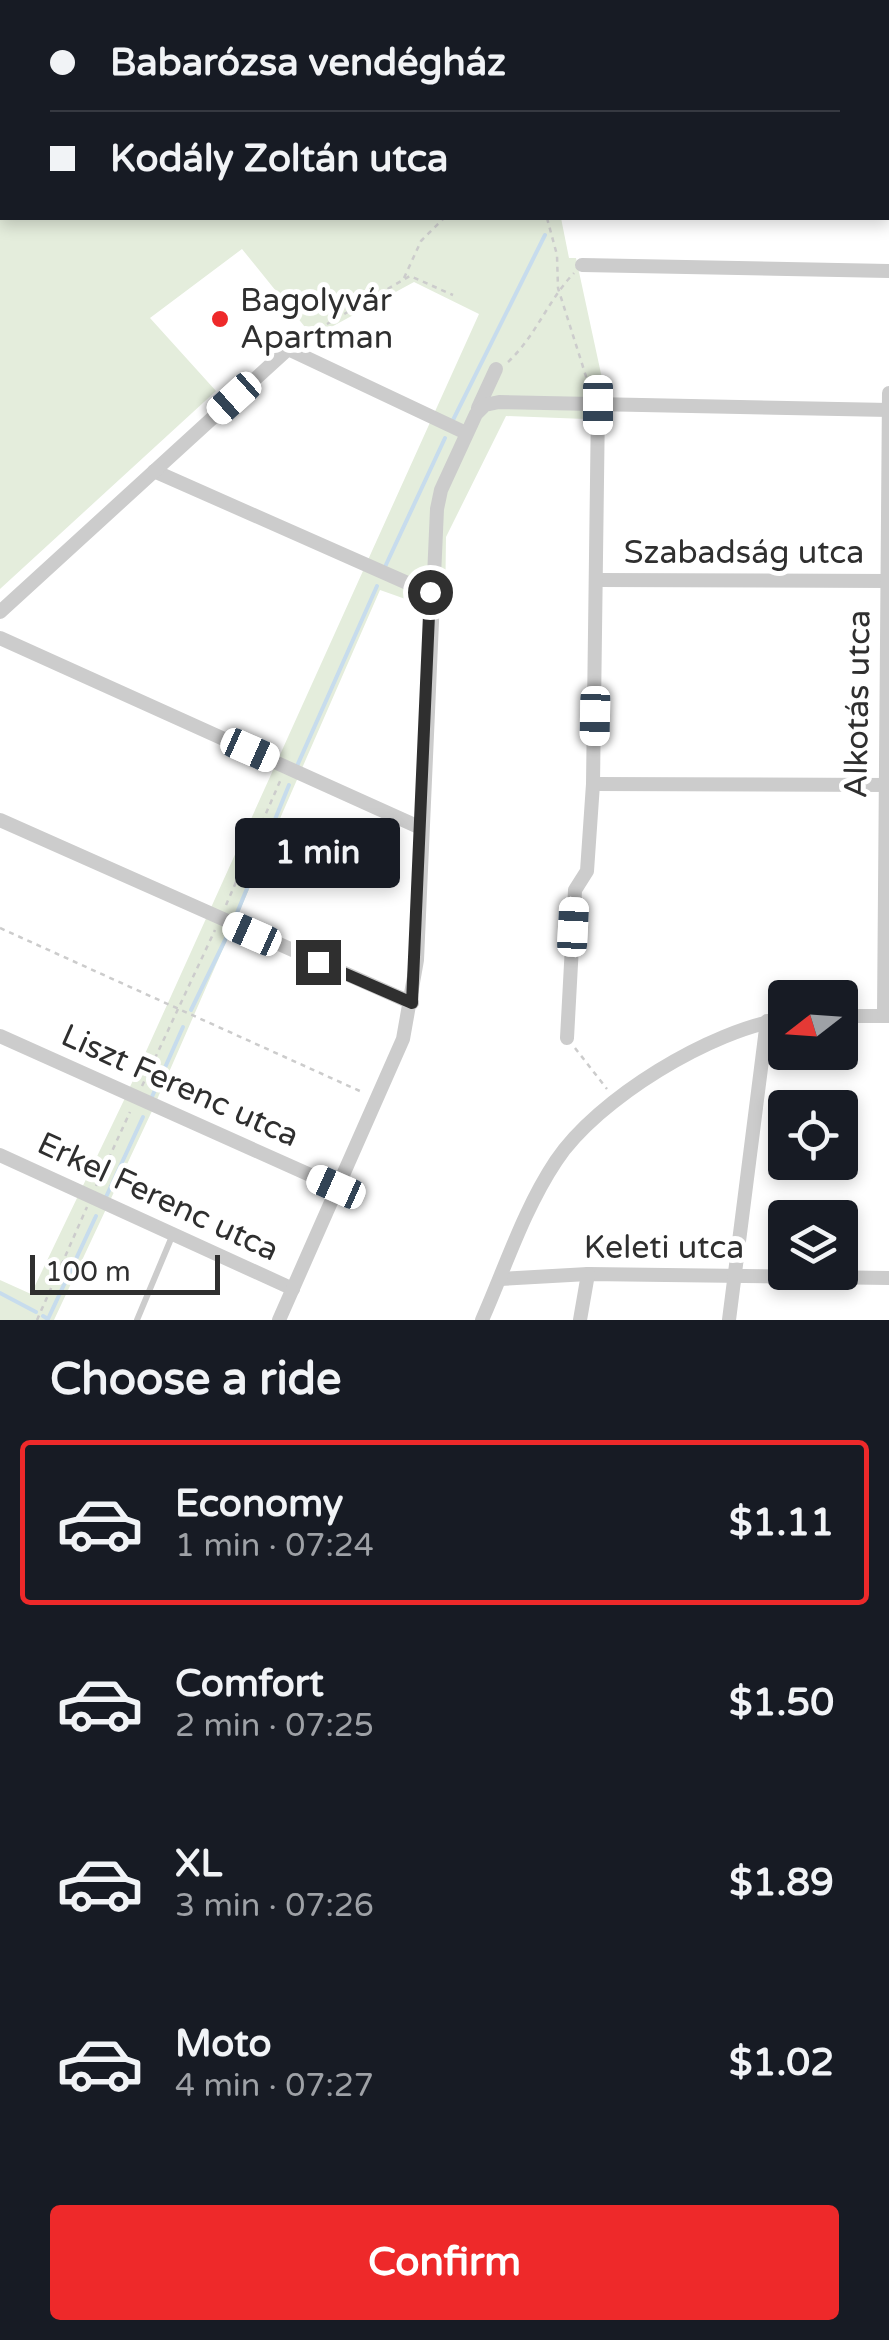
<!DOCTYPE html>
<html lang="en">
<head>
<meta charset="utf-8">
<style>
  body { margin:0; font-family:"Varela Round",sans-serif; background:#20242c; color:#f1f3f6; height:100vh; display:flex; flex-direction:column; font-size:38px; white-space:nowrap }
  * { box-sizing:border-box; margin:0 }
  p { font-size:32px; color:#9ea1a6 }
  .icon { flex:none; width:55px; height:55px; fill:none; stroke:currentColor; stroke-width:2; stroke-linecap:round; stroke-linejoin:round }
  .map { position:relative; height:1320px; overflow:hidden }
  .details { display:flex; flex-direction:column; background:#171b24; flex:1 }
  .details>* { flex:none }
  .banner { position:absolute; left:0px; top:0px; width:890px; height:220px; box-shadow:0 5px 15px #0003; display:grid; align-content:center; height:220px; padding:0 50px; background:#171b24 }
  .needle { width:65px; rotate:253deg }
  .buttons { position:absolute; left:768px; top:980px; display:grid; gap:20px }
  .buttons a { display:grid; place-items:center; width:90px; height:90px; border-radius:10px; background:#171b24; box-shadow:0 5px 15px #0003; font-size:50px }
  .scale { position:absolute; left:30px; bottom:25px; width:190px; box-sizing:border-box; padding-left:10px; border:5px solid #2f2f2f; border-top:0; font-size:28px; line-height:35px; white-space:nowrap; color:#2f2f2f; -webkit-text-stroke:8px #fff; paint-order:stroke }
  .end { position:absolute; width:45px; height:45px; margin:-22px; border:12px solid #2f2f2f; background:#fff; box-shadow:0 0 0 5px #fff }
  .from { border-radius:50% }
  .bubble { position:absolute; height:70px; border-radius:10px; background:#171b24; box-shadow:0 5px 15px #0003; font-size:32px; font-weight:700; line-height:70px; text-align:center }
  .car { position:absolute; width:30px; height:60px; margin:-30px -15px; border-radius:12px; box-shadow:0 0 8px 2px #0007; background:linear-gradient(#fff 24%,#345 0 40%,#fff 0 76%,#345 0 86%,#fff 0) }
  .banner b { display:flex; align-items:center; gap:35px; height:95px; font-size:38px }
  .banner b+b { border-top:2px solid #363941 }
  .banner i { width:25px; height:25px; background:#f1f3f6 }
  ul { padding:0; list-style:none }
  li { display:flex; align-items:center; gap:30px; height:165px; margin:0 20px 15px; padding:0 30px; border:5px solid transparent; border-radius:10px }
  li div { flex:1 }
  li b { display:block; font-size:38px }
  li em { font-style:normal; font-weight:700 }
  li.active { border-color:#ee292a }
  li>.icon { width:90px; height:90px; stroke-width:1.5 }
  h2 { padding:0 50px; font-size:45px; line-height:120px }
  .button { display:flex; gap:20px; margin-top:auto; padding:20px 50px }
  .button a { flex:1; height:115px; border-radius:10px; background:#ee292a; color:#fff; font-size:40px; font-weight:700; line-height:115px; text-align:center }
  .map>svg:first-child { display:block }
  .green { fill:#e4eddc }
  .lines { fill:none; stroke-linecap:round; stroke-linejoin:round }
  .stream { stroke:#c7dced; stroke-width:4 }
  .path { stroke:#ccc; stroke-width:2.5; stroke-dasharray:5 5; stroke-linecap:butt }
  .service { stroke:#ccc; stroke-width:6 }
  .minor { stroke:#ccc; stroke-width:14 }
  .route { stroke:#2f2f2f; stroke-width:12 }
  .poi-dot { fill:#ee292a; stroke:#fff; stroke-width:4 }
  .labels { text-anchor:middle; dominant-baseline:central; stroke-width:10; stroke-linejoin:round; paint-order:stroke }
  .poi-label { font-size:32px; fill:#2f2f2f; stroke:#fff; text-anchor:start }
  .street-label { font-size:32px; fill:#2f2f2f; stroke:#fff }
</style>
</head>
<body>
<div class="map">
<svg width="889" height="1320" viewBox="0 0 889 1320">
  <rect width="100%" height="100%" fill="#fff"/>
  <path class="green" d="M0,0h889l-1,6v-4h-886v216h559l8,40h7l35,162 -105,-4 -60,121 -1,76 -65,-23 -228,521 -98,209h-54v-40l31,14 94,-196 354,-784 -65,-32 -101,55 -71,-88 -92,69 66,73 -216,198z"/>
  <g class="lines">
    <g class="stream">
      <path d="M869,2l4,-2"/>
      <path d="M453,420l92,-185"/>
      <path d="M384,569l61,-131"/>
      <path d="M297,766l80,-180"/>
      <path d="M237,913l52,-128"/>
      <path d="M191,1010l38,-78"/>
      <path d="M151,1099l32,-72"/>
      <path d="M106,1197l37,-80"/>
      <path d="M0,1293l36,19"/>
      <path d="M43,1316l5,3 48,-103"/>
    </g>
    <g class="path">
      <path d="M585,2l2,-2"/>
      <path d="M669,2l3,-2"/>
      <path d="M547,218l10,37 1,33 32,101"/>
      <path d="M404,278l17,-37 23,-23"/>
      <path d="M301,339l109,-63 43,19"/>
      <path d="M508,362c28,-26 40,-62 66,-89"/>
      <path d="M226,905l55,-126"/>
      <path d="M0,928l362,164"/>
      <path d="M575,1048l32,41"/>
      <path d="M142,1086l73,-156"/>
      <path d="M96,1186l34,-74"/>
      <path d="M37,1320l50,-113"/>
    </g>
    <path class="service" d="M137,1320l36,-86"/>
    <g class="minor">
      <path d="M888,132h1"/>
      <path d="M582,265l307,6"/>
      <path d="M478,408l18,-39"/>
      <path d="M154,471l276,122"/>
      <path d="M598,580l291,1"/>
      <path d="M0,612l288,-263 178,84"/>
      <path d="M0,638l421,190"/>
      <path d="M593,784l296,1"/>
      <path d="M0,820l412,183"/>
      <path d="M840,1016h49"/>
      <path d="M884,1016l5,-623"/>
      <path d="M0,1036l337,151"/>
      <path d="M567,1038l8,-148 12,-19 6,-87 5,-379"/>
      <path d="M0,1155l293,134"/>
      <path d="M500,1279l88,-5 301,4"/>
      <path d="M279,1320l124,-281 14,-79 20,-451 4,-19 35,-76 9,-9 14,-3 390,8"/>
      <path d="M482,1320c23,-52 42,-111 74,-159 41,-62 156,-132 229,-142"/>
      <path d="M580,1320l8,-46"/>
      <path d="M729,1320l38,-299"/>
    </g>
  </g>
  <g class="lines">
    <path class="route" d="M318,962l94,41 18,-411"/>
  </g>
  <circle class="poi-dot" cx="220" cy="319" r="10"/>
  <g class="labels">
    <g class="poi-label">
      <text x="240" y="301">Bagolyvár<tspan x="240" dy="37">Apartman</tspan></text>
    </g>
    <g class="street-label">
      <text x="744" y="553">Szabadság utca</text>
      <text transform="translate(858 704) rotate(-89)">Alkotás utca</text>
      <text transform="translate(180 1086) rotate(24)">Liszt Ferenc utca</text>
      <text transform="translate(158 1197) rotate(25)">Erkel Ferenc utca</text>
      <text x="664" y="1248">Keleti utca</text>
    </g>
  </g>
</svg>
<div class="buttons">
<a><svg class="needle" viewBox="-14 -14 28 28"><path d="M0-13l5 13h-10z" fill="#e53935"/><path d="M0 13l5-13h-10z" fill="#9ea1a6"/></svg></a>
<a><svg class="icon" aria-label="locate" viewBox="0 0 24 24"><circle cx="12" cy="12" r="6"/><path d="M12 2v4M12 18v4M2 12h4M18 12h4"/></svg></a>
<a><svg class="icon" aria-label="layers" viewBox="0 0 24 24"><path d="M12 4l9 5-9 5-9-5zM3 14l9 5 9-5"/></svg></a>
</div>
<div class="scale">100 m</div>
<i class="end from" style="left:430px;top:592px"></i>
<i class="end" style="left:318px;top:962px"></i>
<div class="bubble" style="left:235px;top:818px;width:165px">1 min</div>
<i class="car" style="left:234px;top:398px;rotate:228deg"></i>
<i class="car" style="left:598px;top:405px;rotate:180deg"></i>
<i class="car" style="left:595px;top:716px;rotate:181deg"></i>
<i class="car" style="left:250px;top:750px;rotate:114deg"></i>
<i class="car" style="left:573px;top:927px;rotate:3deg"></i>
<i class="car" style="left:252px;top:934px;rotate:294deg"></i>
<i class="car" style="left:336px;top:1187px;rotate:294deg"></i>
<div class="banner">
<b><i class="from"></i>Babarózsa vendégház</b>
<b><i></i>Kodály Zoltán utca</b>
</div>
</div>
<section class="details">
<h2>Choose a ride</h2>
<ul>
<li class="active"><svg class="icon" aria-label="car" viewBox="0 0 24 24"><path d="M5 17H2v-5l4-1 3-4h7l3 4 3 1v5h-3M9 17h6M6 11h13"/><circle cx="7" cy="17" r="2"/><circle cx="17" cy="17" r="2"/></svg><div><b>Economy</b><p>1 min · 07:24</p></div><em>$1.11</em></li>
<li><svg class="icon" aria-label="car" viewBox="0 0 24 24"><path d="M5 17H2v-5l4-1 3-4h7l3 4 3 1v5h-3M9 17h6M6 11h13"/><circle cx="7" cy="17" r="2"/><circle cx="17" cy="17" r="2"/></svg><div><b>Comfort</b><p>2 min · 07:25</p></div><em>$1.50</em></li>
<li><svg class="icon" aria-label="car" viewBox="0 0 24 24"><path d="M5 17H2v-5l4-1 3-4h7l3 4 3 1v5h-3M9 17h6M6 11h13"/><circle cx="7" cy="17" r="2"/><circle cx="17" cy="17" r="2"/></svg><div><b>XL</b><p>3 min · 07:26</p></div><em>$1.89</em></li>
<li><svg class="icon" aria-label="car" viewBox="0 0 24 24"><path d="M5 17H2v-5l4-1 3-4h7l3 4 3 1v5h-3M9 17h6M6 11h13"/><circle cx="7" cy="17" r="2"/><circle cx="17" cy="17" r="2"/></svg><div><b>Moto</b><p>4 min · 07:27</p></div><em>$1.02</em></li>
</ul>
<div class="button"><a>Confirm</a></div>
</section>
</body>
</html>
